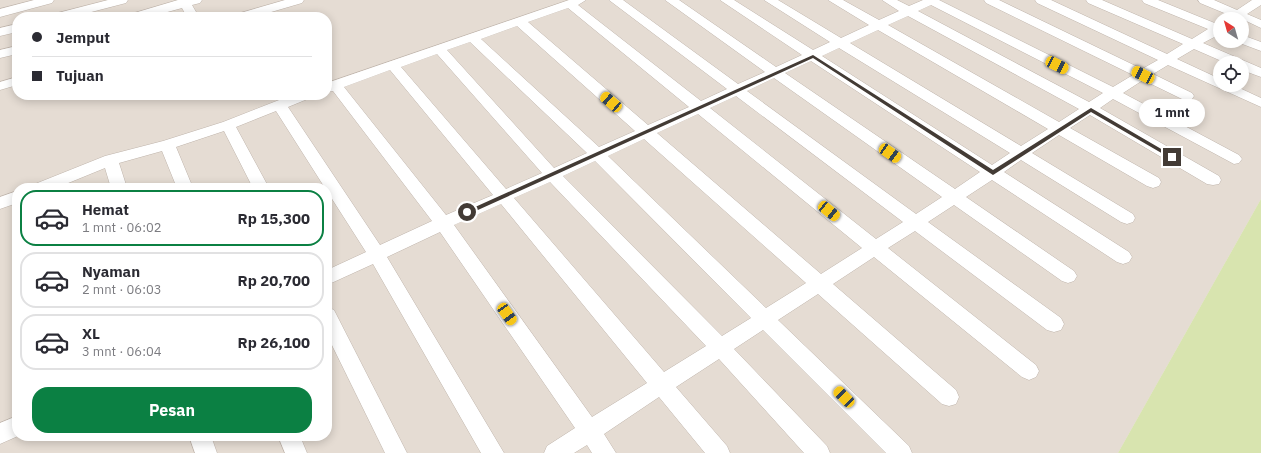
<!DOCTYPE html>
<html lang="id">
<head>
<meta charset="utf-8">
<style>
  body { margin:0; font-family:"IBM Plex Sans",sans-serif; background:#f2f2f3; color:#2b2b33; height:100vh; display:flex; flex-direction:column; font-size:15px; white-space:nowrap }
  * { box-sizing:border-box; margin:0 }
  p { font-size:13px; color:#7c7c81 }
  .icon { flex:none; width:22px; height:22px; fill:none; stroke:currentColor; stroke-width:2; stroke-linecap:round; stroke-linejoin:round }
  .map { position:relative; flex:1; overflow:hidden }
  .drawer { position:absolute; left:12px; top:183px; width:320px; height:258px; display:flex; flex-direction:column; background:#fff; border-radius:16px; box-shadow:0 2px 10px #0003 }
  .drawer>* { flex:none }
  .hud { position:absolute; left:12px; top:12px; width:320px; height:88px; border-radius:16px; box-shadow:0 2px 10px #0003; display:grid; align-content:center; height:88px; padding:0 20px; background:#fff }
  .needle { width:26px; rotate:323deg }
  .buttons { position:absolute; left:1213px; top:12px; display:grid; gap:8px }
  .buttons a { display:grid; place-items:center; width:36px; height:36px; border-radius:50%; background:#fff; box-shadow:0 2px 10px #0003; font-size:20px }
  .end { position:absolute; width:18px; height:18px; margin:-9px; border:5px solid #433b35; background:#fff; box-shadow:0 0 0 2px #fff }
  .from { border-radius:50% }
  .bubble { position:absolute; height:28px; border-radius:14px; background:#fff; box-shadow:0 2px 10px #0003; font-size:13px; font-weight:700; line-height:28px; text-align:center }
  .car { position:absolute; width:12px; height:24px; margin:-12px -6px; border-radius:5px; box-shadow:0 0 3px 1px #0007; background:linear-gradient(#f5c518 24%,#345 0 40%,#f5c518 0 76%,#345 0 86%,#f5c518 0) }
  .hud b { display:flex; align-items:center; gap:14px; height:38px; font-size:15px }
  .hud b+b { border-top:1px solid #e1e1e2 }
  .hud i { width:10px; height:10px; background:#2b2b33 }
  ul { padding:7px 0 0; list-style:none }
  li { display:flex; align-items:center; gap:12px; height:56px; margin:0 8px 6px; padding:0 12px; border:2px solid #e1e1e2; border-radius:16px }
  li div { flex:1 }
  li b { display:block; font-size:15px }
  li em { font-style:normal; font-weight:700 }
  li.on { border-color:#0b8043 }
  li>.icon { width:36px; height:36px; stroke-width:1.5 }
  .action { display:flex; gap:8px; margin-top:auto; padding:8px 20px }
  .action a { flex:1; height:46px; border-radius:16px; background:#0b8043; color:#fff; font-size:16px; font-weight:700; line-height:46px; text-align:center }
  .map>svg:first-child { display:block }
  .residential { fill:#e5dcd3; fill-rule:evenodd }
  .green { fill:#d8e4af }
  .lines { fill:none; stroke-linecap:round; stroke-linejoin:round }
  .minor-casing { stroke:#bfb4ab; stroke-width:1 }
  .minor { fill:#fff; fill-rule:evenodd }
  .route { fill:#433b35 }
</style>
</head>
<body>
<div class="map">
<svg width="1261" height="453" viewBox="0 0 1261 453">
  <rect width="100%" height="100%" fill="#f1ebe5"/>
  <path class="residential" d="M0,0h1261v199l-143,254h-1118zM17,17h310v78h-310zM1220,19h22v22h-22zM1220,63h22v22h-22zM17,188h310v248h-310z"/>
  <path class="green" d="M1261,199v254h-143z"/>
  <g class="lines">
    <defs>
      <g id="minor">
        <path d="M34,0h20l-2,3 -52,14v-8z"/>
        <path d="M108,0h20l-2,3 -54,14h-20l2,-3z"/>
        <path d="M178,0h24l-2,3 -8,2 7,12h-12l-5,-9 -33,9h-20l2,-3z"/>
        <path d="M285,0h19l-2,3 -48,14h-19l2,-3z"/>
        <path d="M569,0h17l-8,5 123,96 26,-12 -118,-89h14l115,84 27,-12 -100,-72h14l97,67 26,-12 -82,-55h14l79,50 17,-8 -66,-42h14l63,38 28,-13 -41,-25h15l36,20 20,-9 -17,-11h15l12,6 14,-6h16l174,87 20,-12 -147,-72 -2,-3h15l143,69 16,-9 -121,-57 -2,-3h16l116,54 16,-10 -95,-41 -2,-3h16l90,39 16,-10 -64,-26 -2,-3h16l59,24 3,-1v11l-17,9 58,25v9l-19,-7v-7h-16l-32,-14 -17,10 43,20v6h13l28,13v9l-93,-42 -15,9 39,19 2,3 -2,3h-10l-39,-19 -20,13 116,62 3,4 -3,4 -5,1 -121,-65 -13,9 119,68 2,4 -2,4 -6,1 -6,-1 -117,-69 -20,13 89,50 2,4 -2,4 -6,2 -6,-2 -88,-51 -27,18 101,61 2,4 -2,4 -6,2 -6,-2 -100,-62 -17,12 125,80 3,5 -3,5 -6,2 -6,-2 -125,-82 -26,17 108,74 3,5 -3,5 -6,2 -6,-2 -108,-76 -26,17 133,96 3,6 -3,6 -7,2 -7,-2 -132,-99 -27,17 148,117 3,6 -3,6 -7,3 -7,-3 -148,-120 -41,27 123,106 3,7 -3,7 -7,2 -7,-2 -124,-110 -40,26 131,126 3,7h-26l-123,-123 -29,19 93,97 3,7h-26l-85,-94 -43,28 51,59 3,7h-25l-46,-56 -55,37 12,19h-24l-5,-8 -13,8h-30l3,-7 28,-18 -135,-196 -53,25 117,196h-23l-108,-189 -46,21v-15l39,-18 -39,-61v-3h-2l-49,-77 -40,16 33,61h-16l-29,-57 -48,16 17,41h-16l-15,-37 -43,12 8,25h-16l-6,-20 -49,20h-23l2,-4 70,-28 58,-15 60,-19 69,-27h20l-2,3 -22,9 92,138 52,-24 -99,-130 -6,1v-9zM931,5l172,88 -14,9 -171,-91zM568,8l121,99 -41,18 -120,-103zM908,16l171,93 -20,13 -171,-97zM517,26l118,105 -36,16 -118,-108zM878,30l170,99 -27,17 -171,-103zM470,42l117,111 -33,15 -107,-118zM839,48l171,105 -18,12 -170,-109zM437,54l105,119 -36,16 -105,-122zM811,61l169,111 -25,17 -170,-116zM390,70l103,125 -47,20 -102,-128zM774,78l168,119 -26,17 -169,-123zM736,96l167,126 -27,17 -166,-131zM698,114l164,134 -41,26 -164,-141zM644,139l162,144 -40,25 -158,-152zM595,161l156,157 -29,18 -159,-160zM550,182l156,164 -42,26 -150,-174zM501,204l146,179 -55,34 -138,-192z"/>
        <path d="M1198,0h16l23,10 15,-10h9v5l-14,9 14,6v8l-19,-9h-17l4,-4 -29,-12z"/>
        <path d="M17,24v8l-17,4v-8z"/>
        <path d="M1242,35l19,7v9l-24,-9 5,-1z"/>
        <path d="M17,46v8l-17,4v-8z"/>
        <path d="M17,77v8l-17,5v-8z"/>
        <path d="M17,191v12l-17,6v-12z"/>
        <path d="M327,307l7,3 73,143h-22l-58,-118z"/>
        <path d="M17,416v20h1l-18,8v-21z"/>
        <path d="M189,436h22l6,17h-22z"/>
        <path d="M278,436h22l7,17h-22z"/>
      </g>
    </defs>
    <use href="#minor" class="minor-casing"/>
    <use href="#minor" class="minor"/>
  </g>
  <path class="route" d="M813,55l180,115 98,-62 84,49 -5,1 -79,-46 -98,63 -180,-117 -344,156 -5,-2z"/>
</svg>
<div class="buttons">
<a><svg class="needle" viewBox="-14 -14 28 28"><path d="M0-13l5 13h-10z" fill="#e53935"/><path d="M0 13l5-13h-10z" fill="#7c7c81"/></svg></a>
<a><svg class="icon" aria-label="locate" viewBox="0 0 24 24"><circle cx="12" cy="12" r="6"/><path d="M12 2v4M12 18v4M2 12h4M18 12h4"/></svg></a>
</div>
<i class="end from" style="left:467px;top:212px"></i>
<i class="end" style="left:1172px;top:157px"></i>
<div class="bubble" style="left:1139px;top:99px;width:66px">1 mnt</div>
<i class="car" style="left:1057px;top:65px;rotate:117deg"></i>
<i class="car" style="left:1143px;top:75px;rotate:296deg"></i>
<i class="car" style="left:611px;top:102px;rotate:311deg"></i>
<i class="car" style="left:890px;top:153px;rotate:125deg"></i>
<i class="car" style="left:829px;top:211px;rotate:129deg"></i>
<i class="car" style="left:507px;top:314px;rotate:145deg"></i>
<i class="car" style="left:844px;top:397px;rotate:315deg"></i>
<div class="hud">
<b><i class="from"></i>Jemput</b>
<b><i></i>Tujuan</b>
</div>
<section class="drawer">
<ul>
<li class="on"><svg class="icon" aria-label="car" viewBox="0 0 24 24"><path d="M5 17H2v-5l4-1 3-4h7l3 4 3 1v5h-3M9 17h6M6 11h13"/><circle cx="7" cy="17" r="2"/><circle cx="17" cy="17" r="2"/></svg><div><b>Hemat</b><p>1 mnt · 06:02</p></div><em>Rp 15,300</em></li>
<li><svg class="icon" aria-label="car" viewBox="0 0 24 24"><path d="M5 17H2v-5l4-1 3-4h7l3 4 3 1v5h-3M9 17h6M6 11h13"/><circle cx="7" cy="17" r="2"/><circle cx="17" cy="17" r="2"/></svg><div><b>Nyaman</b><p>2 mnt · 06:03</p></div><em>Rp 20,700</em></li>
<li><svg class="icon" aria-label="car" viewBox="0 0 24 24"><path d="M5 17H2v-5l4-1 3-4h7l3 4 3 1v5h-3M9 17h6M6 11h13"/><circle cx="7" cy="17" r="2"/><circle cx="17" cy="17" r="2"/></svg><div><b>XL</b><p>3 mnt · 06:04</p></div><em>Rp 26,100</em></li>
</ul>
<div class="action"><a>Pesan</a></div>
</section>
</div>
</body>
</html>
